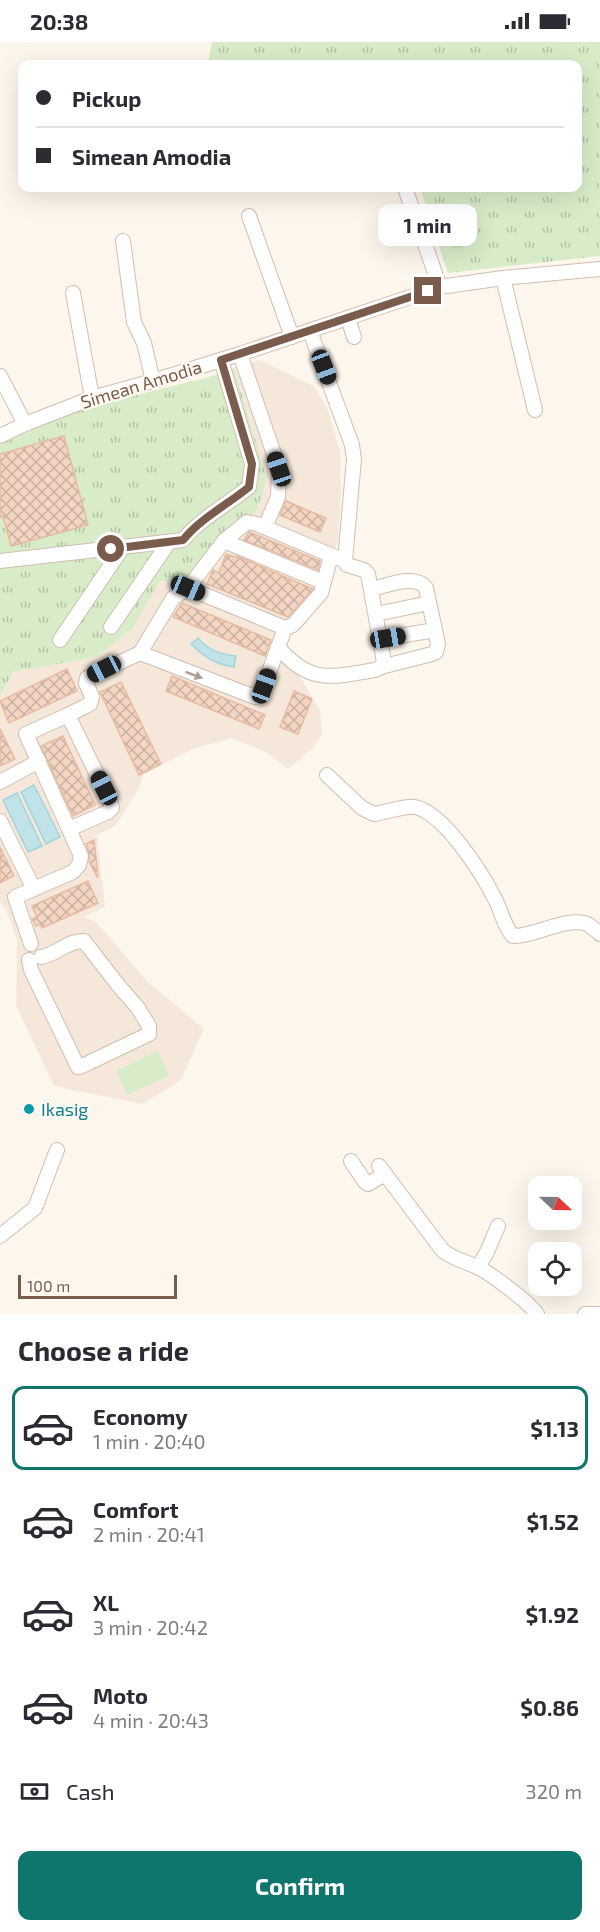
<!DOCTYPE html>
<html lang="en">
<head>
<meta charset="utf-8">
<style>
  body { margin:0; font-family:"Exo 2",sans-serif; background:#f2f2f3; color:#2b2b33; height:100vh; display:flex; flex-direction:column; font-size:22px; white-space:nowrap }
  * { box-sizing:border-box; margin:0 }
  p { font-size:20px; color:#7c7c81 }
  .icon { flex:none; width:33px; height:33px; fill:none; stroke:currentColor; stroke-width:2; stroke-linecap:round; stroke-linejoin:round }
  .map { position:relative; height:1272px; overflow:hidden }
  .side { display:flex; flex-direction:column; background:#fff; flex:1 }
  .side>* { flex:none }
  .guide { position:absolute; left:18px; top:18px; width:564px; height:132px; border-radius:12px; box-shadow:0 6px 24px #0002; display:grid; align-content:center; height:132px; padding:0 18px; background:#fff }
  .needle { width:39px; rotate:112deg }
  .controls { position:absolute; left:528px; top:1134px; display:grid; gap:12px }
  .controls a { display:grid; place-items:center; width:54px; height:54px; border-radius:12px; background:#fff; box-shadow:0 6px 24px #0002; font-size:30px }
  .scale { position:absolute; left:18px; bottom:15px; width:159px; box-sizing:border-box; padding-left:6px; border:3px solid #7a5c4d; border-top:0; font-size:16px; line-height:21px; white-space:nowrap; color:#7a5c4d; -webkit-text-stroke:4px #fffaf3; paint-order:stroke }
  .end { position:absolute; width:27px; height:27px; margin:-14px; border:8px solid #7a5c4d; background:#fff; box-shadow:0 0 0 3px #fff }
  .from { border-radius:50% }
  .bubble { position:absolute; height:42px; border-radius:12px; background:#fff; box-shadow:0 6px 24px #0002; font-size:20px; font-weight:700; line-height:42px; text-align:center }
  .car { position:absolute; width:18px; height:36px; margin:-18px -9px; border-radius:8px; box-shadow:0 0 4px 2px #0007; background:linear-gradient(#222 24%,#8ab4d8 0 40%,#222 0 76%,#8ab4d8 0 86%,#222 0) }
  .guide b { display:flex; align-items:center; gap:21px; height:57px; font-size:22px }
  .guide b+b { border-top:2px solid #e1e1e2 }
  .guide i { width:15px; height:15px; background:#2b2b33 }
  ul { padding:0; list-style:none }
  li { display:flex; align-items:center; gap:18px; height:84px; margin:0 12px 9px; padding:0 6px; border:3px solid transparent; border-radius:12px }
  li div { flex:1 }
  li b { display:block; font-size:22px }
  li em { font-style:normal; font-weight:700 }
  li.active { border-color:#0f766e }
  li>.icon { width:54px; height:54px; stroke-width:1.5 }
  h2 { padding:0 18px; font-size:27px; line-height:72px }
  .pay { display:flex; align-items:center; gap:15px; height:66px; padding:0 18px; font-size:22px }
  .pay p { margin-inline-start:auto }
  .cta { display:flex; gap:12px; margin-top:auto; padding:12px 18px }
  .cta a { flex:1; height:69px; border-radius:12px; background:#0f766e; color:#fff; font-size:24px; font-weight:700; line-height:69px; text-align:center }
  .status { display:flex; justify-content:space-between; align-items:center; height:42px; padding:0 30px; background:#fff; direction:ltr }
  .status svg { height:16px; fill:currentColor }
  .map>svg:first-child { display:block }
  .residential { fill:#f5e8da }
  .grass { fill:url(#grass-tufts) }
  .park { fill:#d8ecc9 }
  .water { fill:#bfe3e8; stroke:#a5d3da; stroke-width:1.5 }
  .building { fill:url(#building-cross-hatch); stroke:#e6bba3; stroke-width:1.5 }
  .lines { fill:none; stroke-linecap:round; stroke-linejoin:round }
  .minor-casing { stroke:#d1beb0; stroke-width:16 }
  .minor { stroke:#fff; stroke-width:14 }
  .oneway { fill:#af9d94 }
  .route { stroke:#7a5c4d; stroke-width:8 }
  .culture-dot { fill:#0f9aa8; stroke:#fffaf3; stroke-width:2 }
  .labels { text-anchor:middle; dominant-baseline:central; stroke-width:4.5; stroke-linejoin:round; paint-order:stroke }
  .street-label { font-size:18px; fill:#7a5c4d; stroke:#fffaf3 }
  .culture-label { font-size:18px; fill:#0d838f; stroke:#fffaf3; text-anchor:start }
</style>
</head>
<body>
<div class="status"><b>20:38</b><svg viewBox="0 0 49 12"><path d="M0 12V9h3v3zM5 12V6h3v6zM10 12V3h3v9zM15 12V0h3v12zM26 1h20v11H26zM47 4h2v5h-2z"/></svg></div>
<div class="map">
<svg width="600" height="1272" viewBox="0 0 600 1272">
  <defs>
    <pattern id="grass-tufts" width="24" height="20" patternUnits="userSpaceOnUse" patternTransform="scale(1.5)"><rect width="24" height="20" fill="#d8ecc9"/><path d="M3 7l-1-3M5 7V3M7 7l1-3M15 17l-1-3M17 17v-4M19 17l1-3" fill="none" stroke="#b4c2a5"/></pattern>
    <pattern id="building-cross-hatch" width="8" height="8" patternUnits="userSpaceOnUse" patternTransform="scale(1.5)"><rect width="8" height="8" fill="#f3d5c3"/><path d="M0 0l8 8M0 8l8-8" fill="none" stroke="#cab0a1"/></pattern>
  </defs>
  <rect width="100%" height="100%" fill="#fdf6ec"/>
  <path class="residential" d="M259,318l55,26 15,27 11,39 1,44 -3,42 -13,57 -36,43 -3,14 34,59 2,23 -9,14 -25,21 -22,-17 -34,-14 -40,11 -49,26 -5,15 -23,36 -18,9 8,72 -21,10 12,5 51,59 57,48 -24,52 -38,23 -88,-18 -38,-81 1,-65 -11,-31 -6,-7v-206l13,-24 84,-15 36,-29 27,-47 18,1 36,-32 28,-34 12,-83 -20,-65z"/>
  <g class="grass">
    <path d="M212,0h388v214l-152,17 -28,-85h158v-124h-370z"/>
    <path d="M234,326l32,107 -3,18 -8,20 -13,3 -54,62 -10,4 -18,-1 -27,47 -36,29 -84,15 -13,24v-251l72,-34 137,-34z"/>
  </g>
  <path class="park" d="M158,1009l11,25 -42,19 -11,-24z"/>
  <g class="water">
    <path d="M198,596c11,13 22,16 38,18l-2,11c-19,-3 -30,-10 -43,-23z"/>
    <path d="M34,743l26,52 -14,7 -25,-52z"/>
    <path d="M17,751l25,53 -14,6 -25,-52z"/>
  </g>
  <g class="building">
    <path d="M64,394l24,89 -77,21 -8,-30 -3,1v-63z"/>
    <path d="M286,459l40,17 -6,14 -40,-17z"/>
    <path d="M249,490l71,29 -2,9 -74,-30z"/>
    <path d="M226,512l11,4v-2l76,33 -25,28 -81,-33 6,-14 6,3z"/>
    <path d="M182,561l89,37 -6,16 -92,-39z"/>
    <path d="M67,627l10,22 -68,32 -9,-22z"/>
    <path d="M172,634l93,39 -6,14 -93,-38z"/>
    <path d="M121,640l40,82 -22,11 -39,-83z"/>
    <path d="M294,649l18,8 -14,35 -18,-7z"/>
    <path d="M0,687l15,30 -15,7z"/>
    <path d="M63,694l32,69 -22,11 -32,-70z"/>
    <path d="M94,798l4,36 -1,1 -8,-16v-8l-3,-9z"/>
    <path d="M0,805l14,29 -14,7z"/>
    <path d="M88,839l10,22 -56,25 -2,-4 -4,2 -4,-7 5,-2 -5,-11z"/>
  </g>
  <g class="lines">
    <defs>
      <g id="minor">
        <path d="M405,146l35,99"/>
        <path d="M249,174l43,121"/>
        <path d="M123,199l11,81 10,21 9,38"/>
        <path d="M503,236l32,132"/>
        <path d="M73,251l19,105"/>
        <path d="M348,276l6,19"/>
        <path d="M240,312l39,115 -1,28 -13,30"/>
        <path d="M0,334l25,48"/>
        <path d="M0,394l25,-12 67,-26 61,-17 87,-27 200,-67 63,-9 97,-9"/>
        <path d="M224,499l99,41"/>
        <path d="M0,519l183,-21c18,-22 44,-35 66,-53l3,-23 -31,-104"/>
        <path d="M188,546l97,40 8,-3 28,-32 10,-37"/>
        <path d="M372,547c14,-3 44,-16 54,-1l12,56 -2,8 -4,2 -51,13"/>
        <path d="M376,572l53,-11"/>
        <path d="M111,585l58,-85"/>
        <path d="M381,597l54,-9"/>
        <path d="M60,598l63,-93"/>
        <path d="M278,605c32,38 54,30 97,23l6,-3 3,-5 -16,-88 -4,-4 -17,-5 -2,-4 9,-102 -2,-14 -42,-114"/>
        <path d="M140,611l115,44 9,-11 21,-58"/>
        <path d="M327,733l35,33 12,6c10,-1 32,-9 41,-7 29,6 67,66 80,92 7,13 8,26 18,37 22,0 51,-18 71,-13 6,1 12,8 16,11"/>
        <path d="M0,740l39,-21"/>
        <path d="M0,779l34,68"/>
        <path d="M69,787l39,-17 4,-4 -2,-7 -42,-86 22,-11 2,-7 -6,-14 1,-5 53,-25 33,-55 15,-10 36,-47 23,-19 10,2 88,37"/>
        <path d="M31,902l-16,-47 58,-25 6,-7 2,-9 -55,-122 42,-19"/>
        <path d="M29,918l2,10 47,97h2l69,-33v-8l-11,-18 -20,-23 -34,-44c-16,-1 -28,14 -43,16"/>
        <path d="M351,1119l14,21 3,2 17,-10"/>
        <path d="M379,1124l64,85c13,9 21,10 34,16 13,6 52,35 60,47"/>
        <path d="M0,1194l35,-28 22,-58"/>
        <path d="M478,1225l9,-15 11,-26"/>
        <path d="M585,1272h15"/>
      </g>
    </defs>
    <use href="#minor" class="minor-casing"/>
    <use href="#minor" class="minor"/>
  </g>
  <defs><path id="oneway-solid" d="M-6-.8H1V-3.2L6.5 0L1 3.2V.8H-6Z" transform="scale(1.5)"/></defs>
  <use class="oneway" href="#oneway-solid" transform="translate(194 633) rotate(21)"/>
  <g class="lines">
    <path class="route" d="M111,507l72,-9c18,-22 44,-35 66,-53l3,-23 -31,-104 207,-69"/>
  </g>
  <circle class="culture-dot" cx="29" cy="1067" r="6"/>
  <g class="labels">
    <g class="street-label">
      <text transform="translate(141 342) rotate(-17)">Simean Amodia</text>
    </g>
    <g class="culture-label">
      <text x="41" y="1067">Ikasig</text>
    </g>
  </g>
</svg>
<div class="controls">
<a><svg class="needle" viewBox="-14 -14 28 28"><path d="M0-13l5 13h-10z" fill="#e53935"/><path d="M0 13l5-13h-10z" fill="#7c7c81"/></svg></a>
<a><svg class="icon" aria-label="locate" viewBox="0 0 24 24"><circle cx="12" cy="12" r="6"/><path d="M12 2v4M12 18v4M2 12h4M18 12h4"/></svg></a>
</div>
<div class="scale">100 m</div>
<i class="end from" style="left:111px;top:507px"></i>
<i class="end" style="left:428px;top:249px"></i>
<div class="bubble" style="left:378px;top:162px;width:99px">1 min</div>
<i class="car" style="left:324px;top:325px;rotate:159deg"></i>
<i class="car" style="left:279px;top:427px;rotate:341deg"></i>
<i class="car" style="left:188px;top:546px;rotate:113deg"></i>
<i class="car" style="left:388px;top:596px;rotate:81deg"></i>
<i class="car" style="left:104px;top:627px;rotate:243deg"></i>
<i class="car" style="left:264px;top:644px;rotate:20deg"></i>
<i class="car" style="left:104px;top:746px;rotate:333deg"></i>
<div class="guide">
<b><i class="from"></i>Pickup</b>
<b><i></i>Simean Amodia</b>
</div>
</div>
<section class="side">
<h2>Choose a ride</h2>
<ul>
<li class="active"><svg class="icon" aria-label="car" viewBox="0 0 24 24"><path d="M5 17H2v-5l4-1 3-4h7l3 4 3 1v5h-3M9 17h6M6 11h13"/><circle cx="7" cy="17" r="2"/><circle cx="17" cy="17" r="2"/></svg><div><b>Economy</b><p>1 min · 20:40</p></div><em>$1.13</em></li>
<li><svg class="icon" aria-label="car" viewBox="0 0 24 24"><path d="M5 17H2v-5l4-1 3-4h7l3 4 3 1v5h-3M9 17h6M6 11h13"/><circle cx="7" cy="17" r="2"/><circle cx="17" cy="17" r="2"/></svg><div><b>Comfort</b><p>2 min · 20:41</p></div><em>$1.52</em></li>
<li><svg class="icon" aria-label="car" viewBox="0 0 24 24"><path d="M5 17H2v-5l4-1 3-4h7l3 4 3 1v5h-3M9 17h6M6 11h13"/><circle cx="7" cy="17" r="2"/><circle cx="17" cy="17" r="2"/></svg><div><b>XL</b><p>3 min · 20:42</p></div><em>$1.92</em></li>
<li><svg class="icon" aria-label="car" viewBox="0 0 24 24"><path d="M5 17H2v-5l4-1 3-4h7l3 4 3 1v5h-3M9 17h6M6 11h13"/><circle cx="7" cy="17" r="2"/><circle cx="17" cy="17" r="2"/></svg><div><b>Moto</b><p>4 min · 20:43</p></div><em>$0.86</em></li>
</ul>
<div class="pay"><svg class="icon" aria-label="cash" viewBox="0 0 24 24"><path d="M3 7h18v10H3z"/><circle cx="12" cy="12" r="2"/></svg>Cash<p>320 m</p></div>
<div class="cta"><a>Confirm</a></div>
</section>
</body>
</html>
